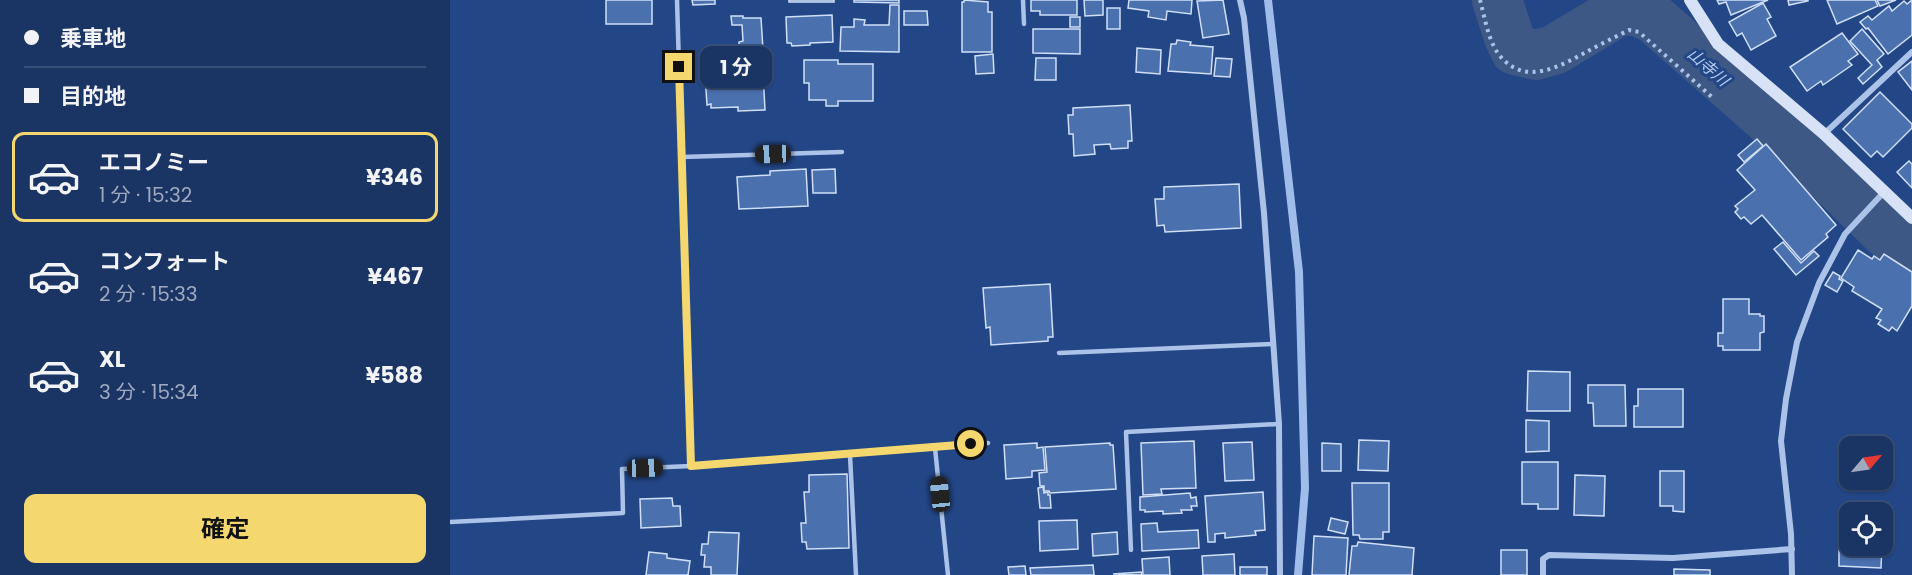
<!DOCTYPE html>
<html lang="ja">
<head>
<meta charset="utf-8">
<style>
  body { margin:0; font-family:Poppins,"Noto Sans JP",sans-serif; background:#233c6a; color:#f1f3f6; height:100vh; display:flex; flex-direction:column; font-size:22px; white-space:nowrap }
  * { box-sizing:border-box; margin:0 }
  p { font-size:20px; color:#9faabf }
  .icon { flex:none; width:33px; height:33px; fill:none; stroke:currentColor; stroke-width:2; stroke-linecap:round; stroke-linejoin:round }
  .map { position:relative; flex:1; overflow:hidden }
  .sheet { display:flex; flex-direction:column; background:#1a3464; width:450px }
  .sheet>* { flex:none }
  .hud { display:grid; align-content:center; height:132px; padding:0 24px; background:#1a3464 }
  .needle { width:39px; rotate:61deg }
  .tools { position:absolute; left:1389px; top:436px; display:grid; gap:12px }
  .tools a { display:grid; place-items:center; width:54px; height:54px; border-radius:12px; background:#1a3464; box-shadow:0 2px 4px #0004,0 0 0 2px #384f78; font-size:30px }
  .end { position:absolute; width:27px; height:27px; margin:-14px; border:8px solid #f4d86f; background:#111; box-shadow:0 0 0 3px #111 }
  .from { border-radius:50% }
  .bubble { position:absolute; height:42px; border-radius:12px; background:#1a3464; box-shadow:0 2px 4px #0004,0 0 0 2px #384f78; font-size:20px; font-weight:700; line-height:42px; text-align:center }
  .car { position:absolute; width:18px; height:36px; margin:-18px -9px; border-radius:8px; box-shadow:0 0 4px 2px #0007; background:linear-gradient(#222 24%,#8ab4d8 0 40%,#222 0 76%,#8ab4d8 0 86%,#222 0) }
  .hud b { display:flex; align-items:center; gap:21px; height:57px; font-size:22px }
  .hud b+b { border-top:2px solid #384f78 }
  .hud i { width:15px; height:15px; background:#f1f3f6 }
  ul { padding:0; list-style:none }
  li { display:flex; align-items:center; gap:18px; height:90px; margin:0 12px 9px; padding:0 12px; border:3px solid transparent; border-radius:12px }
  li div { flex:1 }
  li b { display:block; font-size:22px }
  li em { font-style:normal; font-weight:700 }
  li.active { border-color:#f4d86f }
  li>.icon { width:54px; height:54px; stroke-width:1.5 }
  .button { display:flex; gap:12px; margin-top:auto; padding:12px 24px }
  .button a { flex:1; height:69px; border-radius:12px; background:#f4d86f; color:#111; font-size:24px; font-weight:700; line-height:69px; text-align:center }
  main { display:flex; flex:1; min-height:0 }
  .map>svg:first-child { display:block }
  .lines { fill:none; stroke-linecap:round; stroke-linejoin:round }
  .stream { stroke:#a0bdea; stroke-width:8 }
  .river { stroke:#3e5886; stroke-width:50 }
  .building { fill:#4b70ae; stroke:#d0dff7; stroke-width:1.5 }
  .path { stroke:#acc3e9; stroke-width:4; stroke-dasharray:3 4.5; stroke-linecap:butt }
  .lane { stroke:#acc3e9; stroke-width:4.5 }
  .street { stroke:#acc3e9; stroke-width:6 }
  .secondary { stroke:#d7e2f7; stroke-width:12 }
  .route { stroke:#f4d86f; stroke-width:8 }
  .labels { text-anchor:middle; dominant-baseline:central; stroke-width:6; stroke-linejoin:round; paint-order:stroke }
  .water-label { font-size:16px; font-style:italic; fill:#b8cdf0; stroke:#234686 }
</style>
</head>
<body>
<main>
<section class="sheet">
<div class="hud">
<b><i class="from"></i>乗車地</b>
<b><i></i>目的地</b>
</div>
<ul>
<li class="active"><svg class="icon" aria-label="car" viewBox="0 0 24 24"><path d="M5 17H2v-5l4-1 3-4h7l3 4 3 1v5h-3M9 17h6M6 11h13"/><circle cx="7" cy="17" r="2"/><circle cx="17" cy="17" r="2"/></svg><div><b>エコノミー</b><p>1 分 · 15:32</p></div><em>¥346</em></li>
<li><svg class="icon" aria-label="car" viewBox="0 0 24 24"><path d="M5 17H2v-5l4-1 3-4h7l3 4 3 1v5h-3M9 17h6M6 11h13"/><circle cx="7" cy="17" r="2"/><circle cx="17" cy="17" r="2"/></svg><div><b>コンフォート</b><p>2 分 · 15:33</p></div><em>¥467</em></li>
<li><svg class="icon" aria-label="car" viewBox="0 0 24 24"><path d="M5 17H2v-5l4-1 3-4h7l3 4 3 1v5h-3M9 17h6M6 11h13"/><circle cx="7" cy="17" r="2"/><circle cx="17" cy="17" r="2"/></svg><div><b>XL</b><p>3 分 · 15:34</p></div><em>¥588</em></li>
</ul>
<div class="button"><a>確定</a></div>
</section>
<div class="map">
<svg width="1462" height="575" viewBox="0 0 1462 575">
  <rect width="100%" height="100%" fill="#234686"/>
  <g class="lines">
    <path class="stream" d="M818,0l31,272 6,216 -7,87"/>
    <path class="river" d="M1047,0l12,37 6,13 21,5 18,-5 63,-38 17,-2 19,8 125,110 108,105 26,22"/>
  </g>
  <g class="building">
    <rect x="156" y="0" width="46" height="24"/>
    <path d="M242,0h23v4l-22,1z"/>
    <rect x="339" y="0" width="45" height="2"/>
    <path d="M404,0h45v3l-45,-1z"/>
    <path d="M514,0l24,2v10h4v40h-30v-50h2z"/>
    <path d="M581,0h46v15h-37v-4h-9z"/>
    <path d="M634,0h19v15l-18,1z"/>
    <path d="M679,0h63l-1,14 -24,-3 -1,9 -18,-3 1,-6 -21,-3z"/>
    <path d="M773,0l6,34 -26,4 -6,-37z"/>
    <path d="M1267,0h51l-37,15 -5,-13 -7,2z"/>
    <path d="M1338,0h20v1l-19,4z"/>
    <path d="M1377,0h48l3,6 -41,18z"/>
    <path d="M1427,0h19l-16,6z"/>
    <path d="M1462,0v35l-24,19 -20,-26 -2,1 -6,-7 8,-6 4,4 17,-14 3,5 12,-10 3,3z"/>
    <path d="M1313,3l8,14 -4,2 9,17 -25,14 -9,-17 -5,3 -8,-14z"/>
    <path d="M440,5h9v47l-59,-1 1,-24h13v-8l11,1 -1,5h25z"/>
    <rect x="657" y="8" width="13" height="21"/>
    <path d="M454,11h23l1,14h-24z"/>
    <path d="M382,15l1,27 -23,1v2l-18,1 -1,-3h-4l-1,-26z"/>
    <path d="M281,16h12v2h18l2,32 -24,1v-9l4,-1 -1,-16h-10z"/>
    <rect x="620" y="17" width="10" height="10"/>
    <path d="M583,29h47v25l-47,-1z"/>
    <path d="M1412,29l22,25 -7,6 5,7 -19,17 -5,-6 14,-13 -22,-24z"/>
    <path d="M1392,33l16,21 -10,7 4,4 -29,20 -2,-4 -14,10 -17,-24z"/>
    <path d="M727,40l14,2 -1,3 23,2 -2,27 -43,-3 3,-27h5z"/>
    <path d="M687,48l24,2 -1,24 -24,-2z"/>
    <path d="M303,54l1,17 -38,2 -1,-17z"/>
    <path d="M543,54l1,19 -18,1 -1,-18z"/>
    <path d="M586,58h20v22h-21z"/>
    <path d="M766,58l16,1 -2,18 -16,-1z"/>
    <path d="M354,60h34v4h35v37h-35v5h-12v-6h-17v-17h-5z"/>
    <path d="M1462,61v29l-14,-18z"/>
    <path d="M313,72l2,38 -27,1v-4l-27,1v-4l-4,1 -2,-30z"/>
    <path d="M1430,92l32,32v4l-29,29 -6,-6 -6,6 -28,-28z"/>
    <path d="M680,105l2,36h-4v7l-17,1 -1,-5 -16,1 1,9 -21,2 -1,-22h-4l-1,-19h5v-7z"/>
    <path d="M1307,139l6,7 -19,16 -6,-7z"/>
    <path d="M1316,144l70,81 -10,9 2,3 -27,23 -39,-45 -11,9 -7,-7 -3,2 -6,-7 3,-3 -3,-3 20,-16 -18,-20z"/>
    <path d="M1459,161l3,3v24l-15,-16z"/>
    <path d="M356,169l2,37 -69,3 -2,-32 33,-2v-4z"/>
    <path d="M385,169l1,24h-23l-1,-23z"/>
    <path d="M789,184l2,44 -76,4 -1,-7 -7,1 -2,-27h9v-12z"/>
    <path d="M1333,242l18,21 13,-12 5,5 -23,19 -22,-26z"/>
    <path d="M1408,250l14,9 2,-3 6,4 4,-6 28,18v34l-15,25 -5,-4 -3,4 -11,-7 3,-4 -5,-2 6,-9 -30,-18 2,-4 -13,-9z"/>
    <path d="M1383,272l7,4 -1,3 4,2 -6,11 -12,-7z"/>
    <path d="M600,284l3,53h-5v4l-57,4 -1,-18 -4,1 -3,-40z"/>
    <path d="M1273,299h26v15h11v2h4v16l-4,1v17h-37v-4h-5v-13h5z"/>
    <path d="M1078,371l42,1v39h-43z"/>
    <path d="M1138,385h37l1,41h-32l-1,-23h-5z"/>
    <path d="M1188,389h45v38h-49v-21h4z"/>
    <path d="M1076,420l23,1v30l-23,1z"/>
    <path d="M909,440l30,1 -1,30 -30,-1z"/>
    <path d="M744,441l2,47 -35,1 1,5 -19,1 -2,-52z"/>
    <path d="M802,442l2,38 -29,1 -2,-38z"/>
    <path d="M587,443v5l6,-1 2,23 -13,1v6l-26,2 -2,-34z"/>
    <path d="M660,443v2h3l3,44 -66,4 -1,-2h-5v-5h-4l-1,-13 8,-1 -2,-25z"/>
    <path d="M872,443l19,1v27h-19z"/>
    <path d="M1072,462h36v47h-20v-5h-16z"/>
    <path d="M1210,471h24v41l-11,-1v-5h-13z"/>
    <path d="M397,474l2,74 -42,1 -1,-7h-4l-1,-19h5l-2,-31h5v-17z"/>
    <path d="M1125,475l30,1 -1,40 -30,-1z"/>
    <path d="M902,483h37v49h-6v7h-23l-1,-4h-6z"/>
    <path d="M593,487l1,6 4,-1v3h2l1,13h-11l-2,-20z"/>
    <path d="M813,492l2,38 -10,1 1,4 -31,3v-5l-10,1v8h-7l-3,-46z"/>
    <path d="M740,493l1,5 5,-1 1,9h-6l1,4h-11l1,3 -19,1v-3l-18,1v-2h-5v-13z"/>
    <path d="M222,498l1,8h7l1,20 -40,2 -1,-29z"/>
    <path d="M881,518l17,4 -3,12 -17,-4z"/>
    <path d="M627,520l1,29 -38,2 -1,-30z"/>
    <path d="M1396,522h4v24h32l-1,22 -42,-2v-25h6z"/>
    <path d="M707,523l1,9 40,-2 1,18 -57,3 -1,-27z"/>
    <path d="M259,532l30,1 -2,42h-26v-8h-7l1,-12h-4l1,-11h6z"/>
    <path d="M667,532l1,22 -25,2 -1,-22z"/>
    <path d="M864,536l34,2 -2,37h-34z"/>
    <path d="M908,542l56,6 -2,27h-63l3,-29h5z"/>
    <rect x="1051" y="550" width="26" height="25"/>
    <path d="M199,552l18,2v4l23,3 -2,14h-42z"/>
    <path d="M784,554l1,21h-32l-1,-19z"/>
    <path d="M719,557l1,18h-27l-1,-16z"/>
    <path d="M643,565l1,10h-63l-1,-7z"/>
    <path d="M575,566l1,9h-17l-1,-8z"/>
    <rect x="790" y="567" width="27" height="8"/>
    <path d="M1224,569l36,1v5h-36z"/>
    <path d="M691,572l1,3 -29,-1z"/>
  </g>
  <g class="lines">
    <path class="path" d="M1030,0c5,18 8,41 20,56 26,31 60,10 88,-5 13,-7 27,-14 41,-21l10,2 75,67"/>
    <g class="lane">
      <path d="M227,0l14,466"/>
      <path d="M573,0l1,24"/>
      <path d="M232,157l160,-5"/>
      <path d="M609,353l214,-9"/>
      <path d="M485,448l53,-5"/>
      <path d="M400,455l6,120"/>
      <path d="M0,522l173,-9 -1,-44 69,-3 244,-18 13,127"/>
      <path d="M681,550l-5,-118 153,-8"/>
    </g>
    <g class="street">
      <path d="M790,0l4,18 20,195 15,211 1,151"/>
      <path d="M1374,134l88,-82"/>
      <path d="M1093,575v-16l6,-4 124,3 119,-9"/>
      <path d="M1342,575l-1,-41 -10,-93 5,-42 11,-57 22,-59 26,-49 39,-42"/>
    </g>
    <path class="secondary" d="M1240,0l28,44 106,90 88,84"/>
  </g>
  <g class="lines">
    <path class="route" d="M229,67l12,399 280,-22"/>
  </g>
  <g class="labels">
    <g class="water-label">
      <text transform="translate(1258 67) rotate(41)">山寺川</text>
    </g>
  </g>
</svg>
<div class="tools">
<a><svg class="needle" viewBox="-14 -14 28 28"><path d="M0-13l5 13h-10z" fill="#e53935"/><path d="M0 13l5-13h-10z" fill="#9faabf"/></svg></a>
<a><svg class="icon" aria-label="locate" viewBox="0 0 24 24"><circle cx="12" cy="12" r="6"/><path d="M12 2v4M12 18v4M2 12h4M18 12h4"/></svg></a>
</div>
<i class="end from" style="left:521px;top:444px"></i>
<i class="end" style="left:229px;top:67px"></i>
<div class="bubble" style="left:250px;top:46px;width:72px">1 分</div>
<i class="car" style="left:323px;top:154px;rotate:268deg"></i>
<i class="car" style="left:195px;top:468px;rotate:88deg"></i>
<i class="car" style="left:490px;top:494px;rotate:354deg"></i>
</div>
</main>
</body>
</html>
